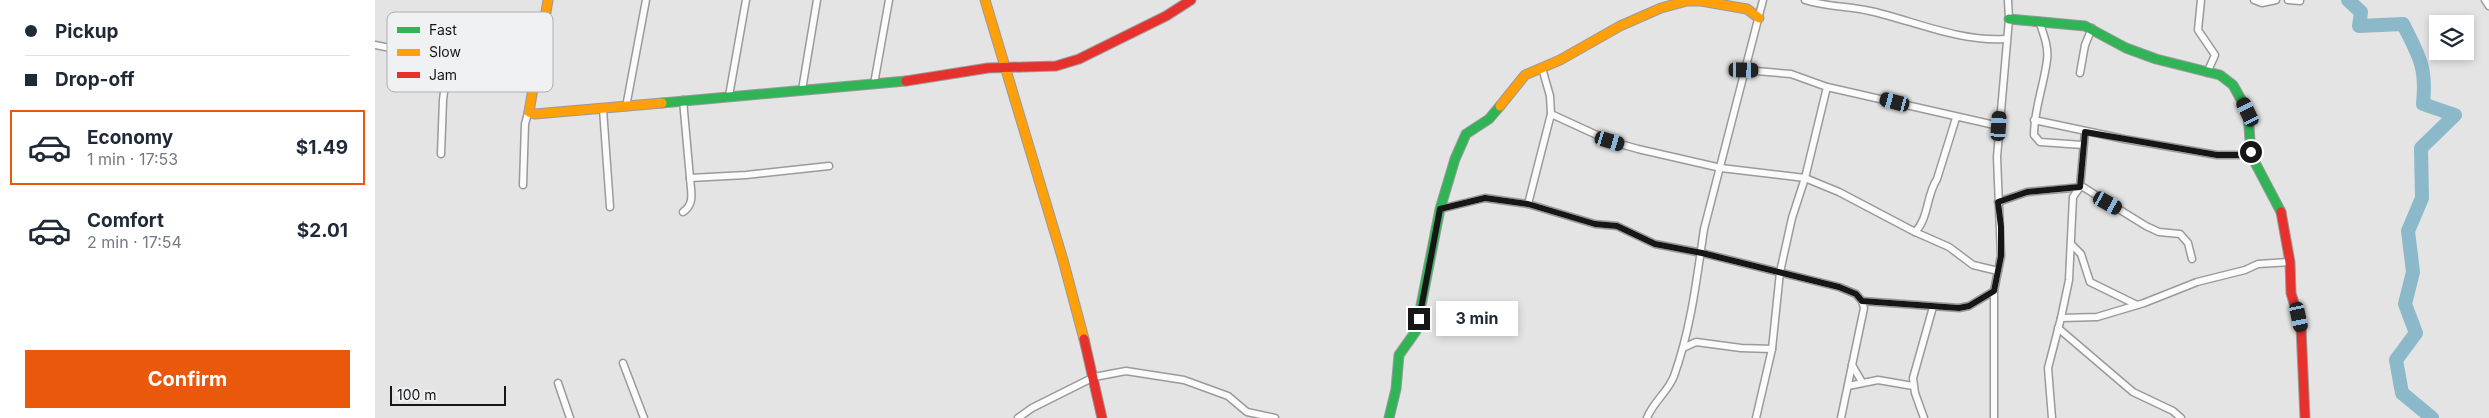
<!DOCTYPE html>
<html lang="en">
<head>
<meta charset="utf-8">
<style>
  body { margin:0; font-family:Inter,sans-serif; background:#f6f6f7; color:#1f2937; height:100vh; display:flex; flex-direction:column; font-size:19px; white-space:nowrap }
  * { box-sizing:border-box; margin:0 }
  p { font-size:16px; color:#747a83 }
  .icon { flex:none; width:28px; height:28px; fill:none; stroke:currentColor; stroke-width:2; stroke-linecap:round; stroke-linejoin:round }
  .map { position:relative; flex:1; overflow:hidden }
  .sheet { display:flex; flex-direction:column; background:#fff; width:375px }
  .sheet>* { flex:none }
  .guide { display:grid; align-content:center; height:110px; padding:0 25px; background:#fff }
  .controls { position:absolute; left:2054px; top:15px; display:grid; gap:10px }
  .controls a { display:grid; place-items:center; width:45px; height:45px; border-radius:0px; background:#fff; box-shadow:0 2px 8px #0003; font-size:25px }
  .scale { position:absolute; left:15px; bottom:12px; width:116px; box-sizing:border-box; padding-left:5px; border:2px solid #161616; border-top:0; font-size:14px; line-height:18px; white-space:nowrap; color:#161616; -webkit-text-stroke:4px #f0f1f3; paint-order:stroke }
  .end { position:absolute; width:22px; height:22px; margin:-11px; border:6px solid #161616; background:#fff; box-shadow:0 0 0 2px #fff }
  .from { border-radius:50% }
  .bubble { position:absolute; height:35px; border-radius:0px; background:#fff; box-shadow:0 2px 8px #0003; font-size:16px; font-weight:700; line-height:35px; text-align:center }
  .car { position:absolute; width:15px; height:30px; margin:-15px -8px; border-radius:6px; box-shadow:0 0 4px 1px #0007; background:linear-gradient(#222 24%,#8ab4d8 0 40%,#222 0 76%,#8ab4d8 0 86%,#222 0) }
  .guide b { display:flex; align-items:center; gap:18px; height:48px; font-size:19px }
  .guide b+b { border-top:1px solid #e0e1e3 }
  .guide i { width:12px; height:12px; background:#1f2937 }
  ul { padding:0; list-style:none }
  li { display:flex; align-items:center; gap:15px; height:75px; margin:0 10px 8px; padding:0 15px; border:2px solid transparent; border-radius:0px }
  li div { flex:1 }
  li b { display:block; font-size:19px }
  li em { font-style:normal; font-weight:700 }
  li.current { border-color:#ea580c }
  li>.icon { width:45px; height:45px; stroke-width:1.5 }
  .cta { display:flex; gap:10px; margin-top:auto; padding:10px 25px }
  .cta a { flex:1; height:58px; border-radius:0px; background:#ea580c; color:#fff; font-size:20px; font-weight:700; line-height:58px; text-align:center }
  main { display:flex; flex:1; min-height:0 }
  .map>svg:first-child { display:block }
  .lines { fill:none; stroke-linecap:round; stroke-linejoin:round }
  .river { stroke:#8bb9ca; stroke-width:14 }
  .street-casing { stroke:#9a9a9b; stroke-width:9 }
  .fast-casing { stroke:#9a9a9b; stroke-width:11 }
  .slow-casing { stroke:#9a9a9b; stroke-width:11 }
  .jam-casing { stroke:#9a9a9b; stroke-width:11 }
  .street { stroke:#fbfbfb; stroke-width:6 }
  .fast { stroke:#30b455; stroke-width:9 }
  .slow { stroke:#ff9f0a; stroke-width:9 }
  .jam { stroke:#e5322d; stroke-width:9 }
  .route { stroke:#161616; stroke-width:6 }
  .key { fill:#f0f1f3; stroke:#afafb1; stroke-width:1 }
  .key-label { font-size:14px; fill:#161616 }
</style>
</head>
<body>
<main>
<section class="sheet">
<div class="guide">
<b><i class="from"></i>Pickup</b>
<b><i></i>Drop-off</b>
</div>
<ul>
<li class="current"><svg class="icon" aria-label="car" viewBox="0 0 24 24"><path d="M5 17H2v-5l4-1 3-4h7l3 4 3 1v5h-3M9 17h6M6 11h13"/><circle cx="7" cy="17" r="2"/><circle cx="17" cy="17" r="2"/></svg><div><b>Economy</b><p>1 min · 17:53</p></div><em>$1.49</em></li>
<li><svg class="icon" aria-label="car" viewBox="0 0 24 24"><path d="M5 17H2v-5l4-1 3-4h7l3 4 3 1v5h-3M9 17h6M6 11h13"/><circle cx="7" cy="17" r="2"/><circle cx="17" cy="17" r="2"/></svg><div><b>Comfort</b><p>2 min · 17:54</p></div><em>$2.01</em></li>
</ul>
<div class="cta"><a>Confirm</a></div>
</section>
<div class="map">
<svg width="2114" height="418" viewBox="0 0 2114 418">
  <rect width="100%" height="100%" fill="#e4e4e5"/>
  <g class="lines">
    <path class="river" d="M1973,0l13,12 -2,14 44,-2c16,32 24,43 20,80l32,11 -34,33 1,50 -14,33 5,41 -8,32 11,29 -20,27 6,33 30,25"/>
    <defs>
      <g id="street">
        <path d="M1430,0c21,7 44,6 65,11 44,10 90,31 135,28"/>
        <path d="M1826,0l-3,30 17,25 -8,18"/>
        <path d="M1879,0l8,3 14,-3"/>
        <path d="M1913,0l12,1"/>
        <path d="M2110,0l4,6"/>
        <path d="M1664,21c4,12 10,26 8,39 -3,25 -13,49 -13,75l6,7 43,3"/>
        <path d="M0,45l158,32"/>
        <path d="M1369,70l47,4 36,13 172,39"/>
        <path d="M1705,73l5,-28 7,-17"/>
        <path d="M499,84l15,-84"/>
        <path d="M427,90l15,-90"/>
        <path d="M354,96l17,-96"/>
        <path d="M308,100l7,78 56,-3 83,-9"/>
        <path d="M251,107l20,-107"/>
        <path d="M228,109l7,98"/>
        <path d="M1176,114l59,27 28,8 83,19 84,10 34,14 76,40 34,15 24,18 25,6"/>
        <path d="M1659,120l90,19 93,16h34"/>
        <path d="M66,154l2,-54 5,-39"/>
        <path d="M148,185l2,-61 4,-15"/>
        <path d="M1623,202l29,-10 56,-5 63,39 13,6 21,2 8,9 4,16"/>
        <path d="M1153,204l23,-90 -1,-18 -8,-28"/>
        <path d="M1065,209l45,-11 43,6 67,20 22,2 38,18 47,9 137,34 17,7 6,7 2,7 -23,110"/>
        <path d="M308,212c12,-8 8,-20 7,-34"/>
        <path d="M1540,232c14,-14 11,-36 22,-53l19,-61"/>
        <path d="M1696,244l10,10 9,28 47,23"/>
        <path d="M1487,301l97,7 10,-2 25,-15"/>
        <path d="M1686,318l8,-38 4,-83 7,-10 5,-55"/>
        <path d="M1683,328l75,64 40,19 8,7"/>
        <path d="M1308,348l13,-6 45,6 31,1"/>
        <path d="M248,363l21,55"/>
        <path d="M1477,365l10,17"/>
        <path d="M183,383l12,35"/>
        <path d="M1473,386l30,-6 35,6"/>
        <path d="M643,418l14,-10 62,-31 32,-6 58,9 44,16 19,16 28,6"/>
        <path d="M1272,418c6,-16 21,-26 27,-42 17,-47 23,-99 30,-147l59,-229"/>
        <path d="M1381,418l16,-69 8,-77 12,-54 13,-40 22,-91"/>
        <path d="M1549,418l-9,-25 -2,-15 20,-71"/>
        <path d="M1619,418v-127l7,-35 -4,-99 12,-138 -1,-19"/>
        <path d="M1677,418l-4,-50 13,-50 36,-1 47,-14 53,-21 48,-12 13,-6 32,-2"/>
      </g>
      <g id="fast">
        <path d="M1634,19l76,7 41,22 30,11 64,16 13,10 15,27 3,43 30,57"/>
        <path d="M287,103l244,-22"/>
        <path d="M1014,418l7,-29 3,-34 17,-24 24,-122 15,-50 11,-25 23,-15 11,-13"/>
      </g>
      <g id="slow">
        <path d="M173,0l-19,112 6,2 127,-11"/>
        <path d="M610,0l78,260 21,79"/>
        <path d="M1125,106l25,-31 35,-15 60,-34 41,-18 26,-7h14l46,8 12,9"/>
      </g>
      <g id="jam">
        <path d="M531,81l82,-13 68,-2 23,-7 87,-43 25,-16"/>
        <path d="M1906,212l9,50 1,31 10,34 4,91"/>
        <path d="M709,339l18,79"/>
      </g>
    </defs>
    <use href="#street" class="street-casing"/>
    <use href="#fast" class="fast-casing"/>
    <use href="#slow" class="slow-casing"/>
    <use href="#jam" class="jam-casing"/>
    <use href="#street" class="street"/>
    <use href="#fast" class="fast"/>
    <use href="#slow" class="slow"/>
    <use href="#jam" class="jam"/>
  </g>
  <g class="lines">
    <path class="route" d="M1044,319l21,-110 45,-11 43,6 67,20 22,2 38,18 47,9 137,34 17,7 6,7 97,7 10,-2 25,-15 7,-35v-29l-3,-25 29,-10 53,-5 5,-55 132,23h34v-3"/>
  </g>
  <rect x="12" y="12" width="166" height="80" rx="8" class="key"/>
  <rect x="22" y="27" width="23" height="6" fill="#30b455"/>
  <rect x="22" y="49" width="23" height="7" fill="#ff9f0a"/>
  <rect x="22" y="72" width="23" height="6" fill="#e5322d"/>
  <g class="key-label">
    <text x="54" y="35">Fast</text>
    <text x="54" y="57">Slow</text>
    <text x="54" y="80">Jam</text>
  </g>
</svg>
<div class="controls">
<a><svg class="icon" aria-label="layers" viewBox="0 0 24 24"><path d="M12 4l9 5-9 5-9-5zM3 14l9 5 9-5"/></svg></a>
</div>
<div class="scale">100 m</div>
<i class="end from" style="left:1876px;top:152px"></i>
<i class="end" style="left:1044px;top:319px"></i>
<div class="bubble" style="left:1061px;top:301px;width:82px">3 min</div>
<i class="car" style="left:1369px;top:70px;rotate:91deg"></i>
<i class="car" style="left:1520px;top:102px;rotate:285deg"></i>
<i class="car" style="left:1873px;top:112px;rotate:334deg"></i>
<i class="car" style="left:1624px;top:126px;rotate:4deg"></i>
<i class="car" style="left:1235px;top:141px;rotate:107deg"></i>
<i class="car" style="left:1733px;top:203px;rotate:119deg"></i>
<i class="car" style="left:1924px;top:317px;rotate:168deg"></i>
</div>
</main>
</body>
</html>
